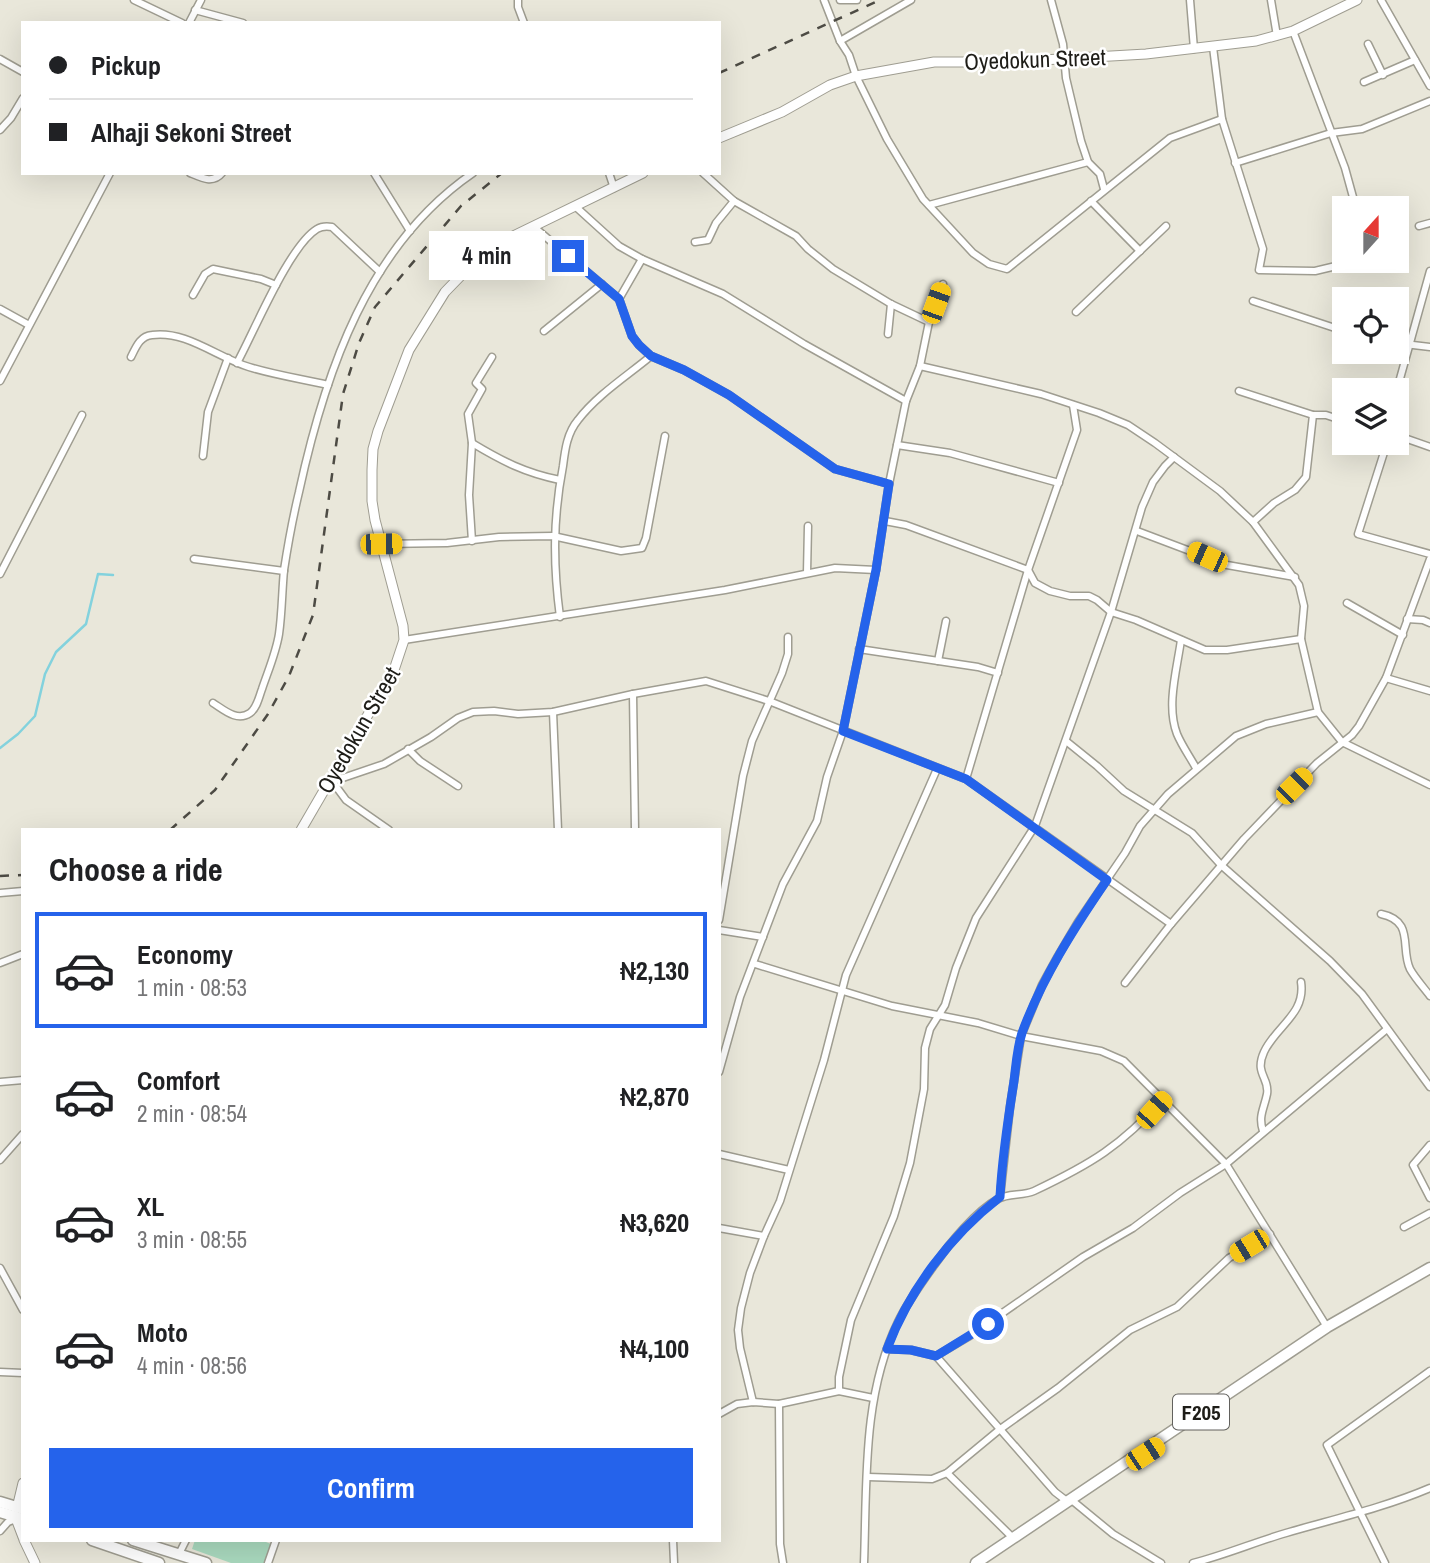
<!DOCTYPE html>
<html lang="en">
<head>
<meta charset="utf-8">
<style>
  body { margin:0; font-family:"Archivo Narrow",sans-serif; background:#f6f6f6; color:#202124; height:100vh; display:flex; flex-direction:column; font-size:26px; white-space:nowrap }
  * { box-sizing:border-box; margin:0 }
  p { font-size:23px; color:#757577 }
  .icon { flex:none; width:38px; height:38px; fill:none; stroke:currentColor; stroke-width:2; stroke-linecap:round; stroke-linejoin:round }
  .map { position:relative; flex:1; overflow:hidden }
  .panel { position:absolute; left:21px; top:828px; width:700px; height:714px; display:flex; flex-direction:column; background:#fff; border-radius:0px; box-shadow:0 7px 28px #0002 }
  .panel>* { flex:none }
  .hud { position:absolute; left:21px; top:21px; width:700px; height:154px; border-radius:0px; box-shadow:0 7px 28px #0002; display:grid; align-content:center; height:154px; padding:0 28px; background:#fff }
  .needle { width:46px; rotate:21deg }
  .tools { position:absolute; left:1332px; top:196px; display:grid; gap:14px }
  .tools a { display:grid; place-items:center; width:77px; height:77px; border-radius:0px; background:#fff; box-shadow:0 7px 28px #0002; font-size:35px }
  .end { position:absolute; width:32px; height:32px; margin:-16px; border:9px solid #2563eb; background:#fff; box-shadow:0 0 0 4px #fff }
  .from { border-radius:50% }
  .bubble { position:absolute; height:49px; border-radius:0px; background:#fff; box-shadow:0 7px 28px #0002; font-size:23px; font-weight:700; line-height:49px; text-align:center }
  .car { position:absolute; width:21px; height:42px; margin:-21px -10px; border-radius:9px; box-shadow:0 0 5px 2px #0007; background:linear-gradient(#f5c518 24%,#345 0 40%,#f5c518 0 76%,#345 0 86%,#f5c518 0) }
  .hud b { display:flex; align-items:center; gap:24px; height:66px; font-size:26px }
  .hud b+b { border-top:2px solid #e0e0e0 }
  .hud i { width:18px; height:18px; background:#202124 }
  ul { padding:0; list-style:none }
  li { display:flex; align-items:center; gap:21px; height:116px; margin:0 14px 10px; padding:0 14px; border:4px solid transparent; border-radius:0px }
  li div { flex:1 }
  li b { display:block; font-size:26px }
  li em { font-style:normal; font-weight:700 }
  li.current { border-color:#2563eb }
  li>.icon { width:63px; height:63px; stroke-width:1.5 }
  h2 { padding:0 28px; font-size:32px; line-height:84px }
  .primary-button { display:flex; gap:14px; margin-top:auto; padding:14px 28px }
  .primary-button a { flex:1; height:80px; border-radius:0px; background:#2563eb; color:#fff; font-size:28px; font-weight:700; line-height:80px; text-align:center }
  .map>svg:first-child { display:block }
  .green { fill:#a9d9be }
  .lines { fill:none; stroke-linecap:round; stroke-linejoin:round }
  .stream { stroke:#83d2dd; stroke-width:2.5 }
  .street-casing { stroke:#9f9d91; stroke-width:9 }
  .secondary-casing { stroke:#9f9d91; stroke-width:11 }
  .primary-casing { stroke:#9f9d91; stroke-width:13 }
  .street { stroke:#fff; stroke-width:6 }
  .secondary { stroke:#fff; stroke-width:9 }
  .primary { stroke:#fff; stroke-width:10 }
  .rail { stroke:#4d4b44; stroke-width:2.5; stroke-dasharray:9 9; stroke-linecap:butt }
  .route { stroke:#2563eb; stroke-width:9 }
  .labels { text-anchor:middle; dominant-baseline:central; stroke-width:5; stroke-linejoin:round; paint-order:stroke }
  .shield { fill:#fff; stroke:#62615d; stroke-width:2 }
  .shield-label { font-size:21px; font-weight:bold; fill:#1e1d18 }
  .street-label { font-size:23px; fill:#1e1d18; stroke:#fff }
</style>
</head>
<body>
<div class="map">
<svg width="1430" height="1563" viewBox="0 0 1430 1563">
  <rect width="100%" height="100%" fill="#e9e7da"/>
  <path class="green" d="M195,1540h66l10,4 -7,19h-33l-39,-14z"/>
  <g class="lines">
    <path class="stream" d="M0,748l18,-14 17,-18 10,-42 11,-22 30,-28 12,-50 15,1"/>
    <defs>
      <g id="street">
        <path d="M134,0l48,23"/>
        <path d="M518,0v7l6,16"/>
        <path d="M824,0l16,41 9,14 7,21 31,63 36,60 50,54 16,11 18,5 163,-131 52,-19"/>
        <path d="M840,0h17"/>
        <path d="M1051,0l12,44 3,34 15,63 7,21 12,12 4,15"/>
        <path d="M1190,0l4,49"/>
        <path d="M1271,0l6,36"/>
        <path d="M1381,0l49,86"/>
        <path d="M195,10l48,13"/>
        <path d="M189,23l12,-23"/>
        <path d="M1293,31l52,137 11,40"/>
        <path d="M840,41l71,-41"/>
        <path d="M1368,44l15,31"/>
        <path d="M1213,47l9,72 41,130 -4,21 56,1 42,-10"/>
        <path d="M0,59l23,13"/>
        <path d="M1364,82l51,-22"/>
        <path d="M0,130l11,-12 12,-20"/>
        <path d="M1235,163l96,-30 31,-4 68,-28"/>
        <path d="M190,173c12,5 23,11 32,0"/>
        <path d="M374,173l36,58"/>
        <path d="M609,173l5,15"/>
        <path d="M703,173l31,28 62,35 12,13 25,20 58,35 38,18"/>
        <path d="M1091,201l49,50"/>
        <path d="M929,205l159,-43"/>
        <path d="M576,207l43,39 23,13 81,35 81,50 102,57"/>
        <path d="M1419,226l11,-3"/>
        <path d="M534,227l85,72 13,37 7,9 12,11 33,14 45,25 106,74 54,15"/>
        <path d="M695,242l13,-2 8,-17 18,-22"/>
        <path d="M193,295l12,-21 8,-5 48,10 15,6"/>
        <path d="M619,299l23,-40"/>
        <path d="M1253,301l91,30"/>
        <path d="M0,309l29,16"/>
        <path d="M1076,312l90,-86"/>
        <path d="M544,331l58,-47"/>
        <path d="M888,334l3,-30"/>
        <path d="M1396,343l34,4"/>
        <path d="M131,357c5,-10 9,-21 21,-22 34,-5 66,23 97,32 26,8 53,12 79,18"/>
        <path d="M237,363c17,-31 52,-117 80,-134 5,-3 9,-3 15,-2l48,45"/>
        <path d="M920,366l121,28 58,19 29,12 27,18 65,48 33,31 46,63 5,21 -3,33 17,73 24,30 88,43"/>
        <path d="M0,381l110,-208"/>
        <path d="M1239,391l74,24"/>
        <path d="M1396,393l34,-122"/>
        <path d="M1396,435l34,12"/>
        <path d="M472,443c30,18 53,30 88,37"/>
        <path d="M1387,443l-29,91 72,20"/>
        <path d="M897,445l53,8 109,30"/>
        <path d="M203,456l5,-44 20,-54"/>
        <path d="M885,521l21,4 122,45 7,13 15,8 20,5h19l8,4 14,12 25,8 69,30h22l74,-11"/>
        <path d="M1253,522l21,-19 21,-13 11,-13 7,-62h13l18,6"/>
        <path d="M1137,531l90,34 68,12"/>
        <path d="M472,541l-3,-46 3,-52 -4,-29 14,-25 -6,-6 16,-26"/>
        <path d="M381,544l66,-1 52,-6 54,-1 68,15 21,-3 4,-10 19,-102"/>
        <path d="M194,559l90,12"/>
        <path d="M807,573l1,-47"/>
        <path d="M0,574l82,-159"/>
        <path d="M1347,603l56,32"/>
        <path d="M560,617c-7,-53 -7,-99 3,-151 2,-16 4,-33 15,-46 19,-25 49,-44 73,-64"/>
        <path d="M1407,619l16,1 7,3"/>
        <path d="M404,640l321,-50 110,-22 41,2"/>
        <path d="M1181,640c-4,29 -15,66 -4,94 5,12 13,23 19,34"/>
        <path d="M859,649l119,18 20,6"/>
        <path d="M938,661l8,-40"/>
        <path d="M1386,678l44,13"/>
        <path d="M633,694l2,136"/>
        <path d="M213,703c11,7 24,19 37,10 7,-5 9,-16 12,-24 6,-18 14,-36 17,-55 3,-21 3,-43 5,-64 4,-26 9,-53 15,-78 26,-120 69,-247 174,-319"/>
        <path d="M553,712l5,118"/>
        <path d="M1066,741l31,25 27,25 68,42 29,32 109,96 32,33 68,93"/>
        <path d="M408,749l12,12 38,25"/>
        <path d="M966,779l62,-209 49,-140 -4,-25"/>
        <path d="M332,781l14,19 43,30"/>
        <path d="M331,782l53,-18 47,-27 27,-19 15,-6 21,-1 24,3 35,-2 80,-18 73,-13 63,20 197,78 205,145"/>
        <path d="M0,893l23,-2"/>
        <path d="M1381,914c34,7 19,34 29,55 5,9 14,19 20,27"/>
        <path d="M719,920l24,-144 9,-35 30,-68 6,-19v-17"/>
        <path d="M719,930l44,7"/>
        <path d="M0,963l23,-9"/>
        <path d="M755,964l137,42 86,17 43,13 80,15 23,10 102,103 101,163"/>
        <path d="M1125,983l46,-59 73,-85 73,-76 35,-28 7,-9 27,-48 44,-119"/>
        <path d="M719,1072l21,-75 43,-113 34,-63 10,-44 16,-46 33,-161 13,-86 17,-83 14,-35 9,-44 14,-38"/>
        <path d="M0,1082l23,-2"/>
        <path d="M1263,1131c-5,-15 1,-22 4,-37 3,-16 -13,-20 -3,-42 12,-26 42,-38 37,-70"/>
        <path d="M1430,1145l-17,20 17,33"/>
        <path d="M719,1154l70,16"/>
        <path d="M0,1160l23,-26"/>
        <path d="M1000,1197l10,-90 11,-71 21,-51 16,-29 20,-34 47,-69 15,-27 28,-32 68,-58 30,-12 52,-12"/>
        <path d="M1404,1227l26,-14"/>
        <path d="M719,1228l45,8"/>
        <path d="M0,1268l23,42"/>
        <path d="M887,1349l24,1 25,6 119,136 13,10"/>
        <path d="M936,1356l32,-19 115,-80 50,-29 47,-35 46,-29 161,-135"/>
        <path d="M0,1372l23,1"/>
        <path d="M839,1391v-14l12,-57 43,-104 16,-53 14,-74 1,-41 5,-19 15,-24 11,-37 20,-50 59,-92 76,-214 31,-105 11,-25 12,-16 9,-9"/>
        <path d="M753,1402l-13,-54 -2,-18 3,-22 9,-35 14,-37 16,-35 44,-141 22,-85 91,-206"/>
        <path d="M779,1404l1,140 3,19"/>
        <path d="M719,1414l18,-10 16,-2 26,2 60,-13 34,7"/>
        <path d="M947,1473l66,65"/>
        <path d="M868,1477l64,2 15,-6 52,-43 59,-42 72,-58 47,-23 52,-49 41,-24"/>
        <path d="M1074,1502l39,32 48,29"/>
        <path d="M0,1531l8,-9 8,-3"/>
        <path d="M673,1540l1,23"/>
        <path d="M179,1554l7,-14"/>
        <path d="M268,1563l8,-23"/>
        <path d="M864,1563c3,-80 -2,-167 34,-241 10,-21 24,-40 37,-58 15,-21 41,-53 63,-65 10,-6 25,-3 36,-8 57,-27 87,-45 129,-92"/>
        <path d="M1193,1563c32,-8 62,-21 93,-30 48,-14 97,-25 144,-45"/>
        <path d="M1385,1563l-58,-118 103,-74"/>
      </g>
      <g id="secondary">
        <path d="M719,138l63,-26 48,-27 26,-9 78,-14h72l140,-8 110,-13 37,-10 64,-31"/>
        <path d="M301,830l93,-160 10,-30 -1,-14 -28,-106 -3,-19v-31l1,-21 5,-18 31,-81 36,-58 32,-33 22,-16 144,-70"/>
        <path d="M17,1508l6,-25"/>
        <path d="M15,1516l8,21"/>
        <path d="M24,1540l11,23"/>
      </g>
      <g id="primary">
        <path d="M0,1502l23,7"/>
        <path d="M0,1512l23,7"/>
        <path d="M92,1540l67,23"/>
        <path d="M133,1540l73,23"/>
        <path d="M976,1563l351,-236 103,-59"/>
      </g>
    </defs>
    <use href="#street" class="street-casing"/>
    <use href="#secondary" class="secondary-casing"/>
    <use href="#primary" class="primary-casing"/>
    <use href="#street" class="street"/>
    <use href="#secondary" class="secondary"/>
    <use href="#primary" class="primary"/>
    <g class="rail">
      <path d="M719,73l161,-73"/>
      <path d="M170,830l45,-40 53,-76 21,-38 24,-61 30,-221 16,-51 16,-36 86,-101 41,-33"/>
      <path d="M0,876l23,-1"/>
    </g>
  </g>
  <g class="lines">
    <path class="route" d="M568,256l51,43 13,37 7,9 12,11 33,14 45,25 106,74 54,15 -13,86 -33,161 123,48 141,101c-33,48 -65,98 -85,153 -5,15 -6,32 -8,48 -6,38 -12,77 -14,116 -50,39 -91,93 -113,152l24,1 25,6 52,-32"/>
  </g>
  <g class="labels">
    <rect class="shield" x="1173" y="1394.5" width="56" height="35" rx="5"/>
    <g class="shield-label">
      <text x="1201" y="1412">F205</text>
    </g>
    <g class="street-label">
      <text transform="translate(1035 59) rotate(-2)">Oyedokun Street</text>
      <text transform="translate(358 730) rotate(-60)">Oyedokun Street</text>
    </g>
  </g>
</svg>
<div class="tools">
<a><svg class="needle" viewBox="-14 -14 28 28"><path d="M0-13l5 13h-10z" fill="#e53935"/><path d="M0 13l5-13h-10z" fill="#757577"/></svg></a>
<a><svg class="icon" aria-label="locate" viewBox="0 0 24 24"><circle cx="12" cy="12" r="6"/><path d="M12 2v4M12 18v4M2 12h4M18 12h4"/></svg></a>
<a><svg class="icon" aria-label="layers" viewBox="0 0 24 24"><path d="M12 4l9 5-9 5-9-5zM3 14l9 5 9-5"/></svg></a>
</div>
<i class="end from" style="left:988px;top:1324px"></i>
<i class="end" style="left:568px;top:256px"></i>
<div class="bubble" style="left:429px;top:231px;width:116px">4 min</div>
<i class="car" style="left:936px;top:303px;rotate:20deg"></i>
<i class="car" style="left:381px;top:544px;rotate:89deg"></i>
<i class="car" style="left:1207px;top:557px;rotate:294deg"></i>
<i class="car" style="left:1294px;top:786px;rotate:45deg"></i>
<i class="car" style="left:1154px;top:1110px;rotate:42deg"></i>
<i class="car" style="left:1249px;top:1246px;rotate:239deg"></i>
<i class="car" style="left:1145px;top:1454px;rotate:57deg"></i>
<div class="hud">
<b><i class="from"></i>Pickup</b>
<b><i></i>Alhaji Sekoni Street</b>
</div>
<section class="panel">
<h2>Choose a ride</h2>
<ul>
<li class="current"><svg class="icon" aria-label="car" viewBox="0 0 24 24"><path d="M5 17H2v-5l4-1 3-4h7l3 4 3 1v5h-3M9 17h6M6 11h13"/><circle cx="7" cy="17" r="2"/><circle cx="17" cy="17" r="2"/></svg><div><b>Economy</b><p>1 min · 08:53</p></div><em>₦2,130</em></li>
<li><svg class="icon" aria-label="car" viewBox="0 0 24 24"><path d="M5 17H2v-5l4-1 3-4h7l3 4 3 1v5h-3M9 17h6M6 11h13"/><circle cx="7" cy="17" r="2"/><circle cx="17" cy="17" r="2"/></svg><div><b>Comfort</b><p>2 min · 08:54</p></div><em>₦2,870</em></li>
<li><svg class="icon" aria-label="car" viewBox="0 0 24 24"><path d="M5 17H2v-5l4-1 3-4h7l3 4 3 1v5h-3M9 17h6M6 11h13"/><circle cx="7" cy="17" r="2"/><circle cx="17" cy="17" r="2"/></svg><div><b>XL</b><p>3 min · 08:55</p></div><em>₦3,620</em></li>
<li><svg class="icon" aria-label="car" viewBox="0 0 24 24"><path d="M5 17H2v-5l4-1 3-4h7l3 4 3 1v5h-3M9 17h6M6 11h13"/><circle cx="7" cy="17" r="2"/><circle cx="17" cy="17" r="2"/></svg><div><b>Moto</b><p>4 min · 08:56</p></div><em>₦4,100</em></li>
</ul>
<div class="primary-button"><a>Confirm</a></div>
</section>
</div>
</body>
</html>
